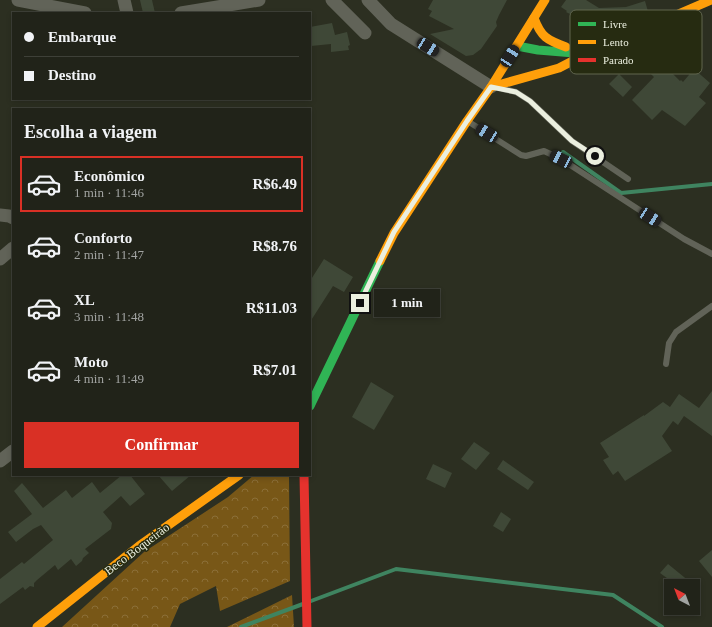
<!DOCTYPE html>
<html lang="pt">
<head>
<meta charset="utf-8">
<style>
  body { margin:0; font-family:Georgia,serif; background:#292b22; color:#f1f3f6; height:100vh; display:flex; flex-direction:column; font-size:15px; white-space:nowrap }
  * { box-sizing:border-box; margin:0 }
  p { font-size:13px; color:#a2a4a2 }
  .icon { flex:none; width:22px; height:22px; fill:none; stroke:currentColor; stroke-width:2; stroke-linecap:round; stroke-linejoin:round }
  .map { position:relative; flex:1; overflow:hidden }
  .side { position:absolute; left:12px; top:108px; width:299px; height:368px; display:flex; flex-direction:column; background:#212319; border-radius:0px; box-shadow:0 2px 6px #0003,0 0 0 1px #3e4038 }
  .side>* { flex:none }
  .top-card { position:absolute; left:12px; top:12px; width:299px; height:88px; border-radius:0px; box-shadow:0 2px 6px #0003,0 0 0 1px #3e4038; display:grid; align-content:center; height:88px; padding:0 12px; background:#212319 }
  .needle { width:26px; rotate:318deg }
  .buttons { position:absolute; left:664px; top:579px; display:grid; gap:8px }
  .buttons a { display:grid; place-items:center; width:36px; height:36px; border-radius:0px; background:#212319; box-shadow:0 2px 6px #0003,0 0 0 1px #3e4038; font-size:20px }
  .end { position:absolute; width:18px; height:18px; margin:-9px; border:5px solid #ebefdf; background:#111; box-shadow:0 0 0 2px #111 }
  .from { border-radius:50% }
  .bubble { position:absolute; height:28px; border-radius:0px; background:#212319; box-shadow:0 2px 6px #0003,0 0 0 1px #3e4038; font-size:13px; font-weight:700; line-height:28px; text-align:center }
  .car { position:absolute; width:12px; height:24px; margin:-12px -6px; border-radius:5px; box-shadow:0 0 3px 1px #0007; background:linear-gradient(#222 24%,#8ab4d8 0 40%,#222 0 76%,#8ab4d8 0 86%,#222 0) }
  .top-card b { display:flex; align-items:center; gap:14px; height:38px; font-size:15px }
  .top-card b+b { border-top:1px solid #3e4038 }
  .top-card i { width:10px; height:10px; background:#f1f3f6 }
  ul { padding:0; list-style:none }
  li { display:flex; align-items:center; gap:12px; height:56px; margin:0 8px 6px; padding:0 4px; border:2px solid transparent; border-radius:0px }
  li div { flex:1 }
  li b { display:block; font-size:15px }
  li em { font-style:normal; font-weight:700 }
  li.on { border-color:#d93025 }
  li>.icon { width:36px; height:36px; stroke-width:1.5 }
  h2 { padding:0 12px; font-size:18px; line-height:48px }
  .primary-button { display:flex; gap:8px; margin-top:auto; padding:8px 12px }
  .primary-button a { flex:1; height:46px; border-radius:0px; background:#d93025; color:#fff; font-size:16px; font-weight:700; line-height:46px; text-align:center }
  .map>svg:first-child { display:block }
  .forest { fill:url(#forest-crowns) }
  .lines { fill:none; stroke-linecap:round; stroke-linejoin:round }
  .stream { stroke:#3f8460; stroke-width:4 }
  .building { fill:#3f4837 }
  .lane { stroke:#616358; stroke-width:6 }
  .street { stroke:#616358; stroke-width:13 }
  .fast { stroke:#30b455; stroke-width:9 }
  .slow { stroke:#ff9f0a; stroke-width:9 }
  .jam { stroke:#e5322d; stroke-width:9 }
  .route { stroke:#ebefdf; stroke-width:5 }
  .labels { text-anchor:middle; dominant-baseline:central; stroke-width:3; stroke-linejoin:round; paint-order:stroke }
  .street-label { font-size:12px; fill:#ebefdf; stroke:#262b11 }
  .key { fill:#262b11; stroke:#61664f; stroke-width:1 }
  .key-label { font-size:11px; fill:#ebefdf }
</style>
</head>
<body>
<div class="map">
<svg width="712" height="627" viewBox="0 0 712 627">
  <defs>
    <pattern id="forest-crowns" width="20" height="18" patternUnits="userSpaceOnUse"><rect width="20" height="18" fill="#785717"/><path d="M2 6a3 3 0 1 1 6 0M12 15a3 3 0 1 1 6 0" fill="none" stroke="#8b6f38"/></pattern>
  </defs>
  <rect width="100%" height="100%" fill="#2c2f21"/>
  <g class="forest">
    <path d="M254,475h35l1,106 -70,30 -4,-25 -36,18 -10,23h-108l82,-75 84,-55z"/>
    <path d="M292,595l2,32h-67z"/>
  </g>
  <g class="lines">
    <g class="stream">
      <path d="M563,152l58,41 91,-9"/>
      <path d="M311,601l85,-32 217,26 49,32"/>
      <path d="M241,627l62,-23"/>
    </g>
  </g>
  <g class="building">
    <path d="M140,0h12l3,13h-12z"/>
    <path d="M433,0h74l-8,15 -3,7 1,4 -16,23 -8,6 -7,1 -36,-22 24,-5 -25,-13 3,-5 -4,-2z"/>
    <path d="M566,0h20l13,8 27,-1 19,-6 4,14 -26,10h-13l-1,-6h-18l-3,4 -22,-11 1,-1 -6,-4z"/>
    <path d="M332,23l3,12 12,-3 3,13 -2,1 1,4 -18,2v-8l-20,2 -1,-19z"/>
    <path d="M652,57l11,11 2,-2 15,15 1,-1 2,2 11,-13 16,14 -11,14 7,6 -21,23 -23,-16 -10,10 -20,-20 22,-23 -11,-11z"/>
    <path d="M619,74l13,13 -9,10 -14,-13z"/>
    <path d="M324,259l29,18 -9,15 -11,-6 -23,36v-41z"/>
    <path d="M371,382l23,14 -20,34 -22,-13z"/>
    <path d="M712,391v45l-28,-20 -6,9 -5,-4 -11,15 10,15 -47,30 -7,-10 -5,4 -10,-15 6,-3 -9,-14 44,-28v1l19,-14 7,5 9,-13 20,14z"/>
    <path d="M474,442l16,11 -14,17 -15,-11z"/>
    <path d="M503,460l31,22 -6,8 -31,-21z"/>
    <path d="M433,464l19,9 -7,15 -19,-9z"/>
    <path d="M122,475h8l15,19 -15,12 -9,-10 -18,16 9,11 -1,6 -26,20 4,4 -6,5 -1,3 -6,5 -5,-7 -13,11 -3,-5 -18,15 -3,3v4l-4,-1 -5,4 -2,-3 -23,17v-25l22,-17 2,2 29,-24 -12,-15 -8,4 -17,13 -8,-10 24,-18 -18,-23 8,-8 21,25 23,-18 6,8 20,-16 8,11z"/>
    <path d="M158,475h33l-19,16z"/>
    <path d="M501,512l10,7 -8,13 -10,-6z"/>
    <path d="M712,550v27l-13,-16z"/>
    <path d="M668,564l27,22h-17l-18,-13z"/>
  </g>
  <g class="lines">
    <g class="lane">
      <path d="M503,89l13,3 14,9 42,40 56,38"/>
      <path d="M469,122l52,33 5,1 18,-5 17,8 123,80 28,15"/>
      <path d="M666,364l3,-21 7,-11 36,-26"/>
    </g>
    <g class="street">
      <path d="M18,0l67,13"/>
      <path d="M124,0l3,13"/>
      <path d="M332,0l33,33"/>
      <path d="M368,0l23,24 100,63"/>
      <path d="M181,13l78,-13"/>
      <path d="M0,215l9,1 4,2"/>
      <path d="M0,259l13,-11"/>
      <path d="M0,461l13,-10"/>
    </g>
    <g class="fast">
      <path d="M517,46l21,4 48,4"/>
      <path d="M310,406l70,-145"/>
    </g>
    <g class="slow">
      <path d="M534,18c7,19 13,22 32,29"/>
      <path d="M491,87l68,-19 27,-14 125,-54"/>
      <path d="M380,261l14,-28 73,-112 24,-34 54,-87"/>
      <path d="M37,627l102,-81 100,-71"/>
    </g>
    <path class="jam" d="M304,475l3,152"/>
  </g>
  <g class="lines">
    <path class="route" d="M360,303l34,-71 73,-111 24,-34 25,5 14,9 42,40 23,15"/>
  </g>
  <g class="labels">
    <g class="street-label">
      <text transform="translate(137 549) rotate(-37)">Beco Boqueirão</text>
    </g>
  </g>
  <rect x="570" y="10" width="132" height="64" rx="6" class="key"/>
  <rect x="578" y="22" width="18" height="4" fill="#30b455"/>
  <rect x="578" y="40" width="18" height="4" fill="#ff9f0a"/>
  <rect x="578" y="58" width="18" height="4" fill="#e5322d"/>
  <g class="key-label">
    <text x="603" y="28">Livre</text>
    <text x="603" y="46">Lento</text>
    <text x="603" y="64">Parado</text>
  </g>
</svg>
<div class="buttons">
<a><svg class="needle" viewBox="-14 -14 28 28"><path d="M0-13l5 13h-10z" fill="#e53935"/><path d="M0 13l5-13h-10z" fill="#a2a4a2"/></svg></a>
</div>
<i class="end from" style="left:595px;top:156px"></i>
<i class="end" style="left:360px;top:303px"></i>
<div class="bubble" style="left:374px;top:289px;width:66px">1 min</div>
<i class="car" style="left:428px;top:47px;rotate:122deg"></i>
<i class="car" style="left:510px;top:56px;rotate:33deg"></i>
<i class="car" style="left:487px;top:133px;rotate:301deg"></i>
<i class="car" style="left:561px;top:159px;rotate:297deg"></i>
<i class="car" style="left:650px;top:217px;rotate:123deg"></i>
<div class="top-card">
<b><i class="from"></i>Embarque</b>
<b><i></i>Destino</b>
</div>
<section class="side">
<h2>Escolha a viagem</h2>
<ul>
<li class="on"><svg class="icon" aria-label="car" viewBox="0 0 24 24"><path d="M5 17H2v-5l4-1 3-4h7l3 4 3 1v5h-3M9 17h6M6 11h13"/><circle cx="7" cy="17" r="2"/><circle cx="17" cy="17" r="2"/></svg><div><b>Econômico</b><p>1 min · 11:46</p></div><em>R$6.49</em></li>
<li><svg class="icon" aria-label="car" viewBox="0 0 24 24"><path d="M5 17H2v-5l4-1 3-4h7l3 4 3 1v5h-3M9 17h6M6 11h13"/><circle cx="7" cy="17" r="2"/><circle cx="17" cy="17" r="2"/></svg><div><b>Conforto</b><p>2 min · 11:47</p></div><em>R$8.76</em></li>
<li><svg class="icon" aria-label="car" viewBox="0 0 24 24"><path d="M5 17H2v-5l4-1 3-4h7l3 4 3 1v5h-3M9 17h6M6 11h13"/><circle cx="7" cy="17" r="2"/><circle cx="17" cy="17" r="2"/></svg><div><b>XL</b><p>3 min · 11:48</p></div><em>R$11.03</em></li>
<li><svg class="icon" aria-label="car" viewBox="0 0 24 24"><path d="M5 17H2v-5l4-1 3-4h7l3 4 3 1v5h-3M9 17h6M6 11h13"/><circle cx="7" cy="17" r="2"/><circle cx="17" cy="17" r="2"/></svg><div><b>Moto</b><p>4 min · 11:49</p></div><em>R$7.01</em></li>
</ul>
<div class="primary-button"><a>Confirmar</a></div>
</section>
</div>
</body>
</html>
